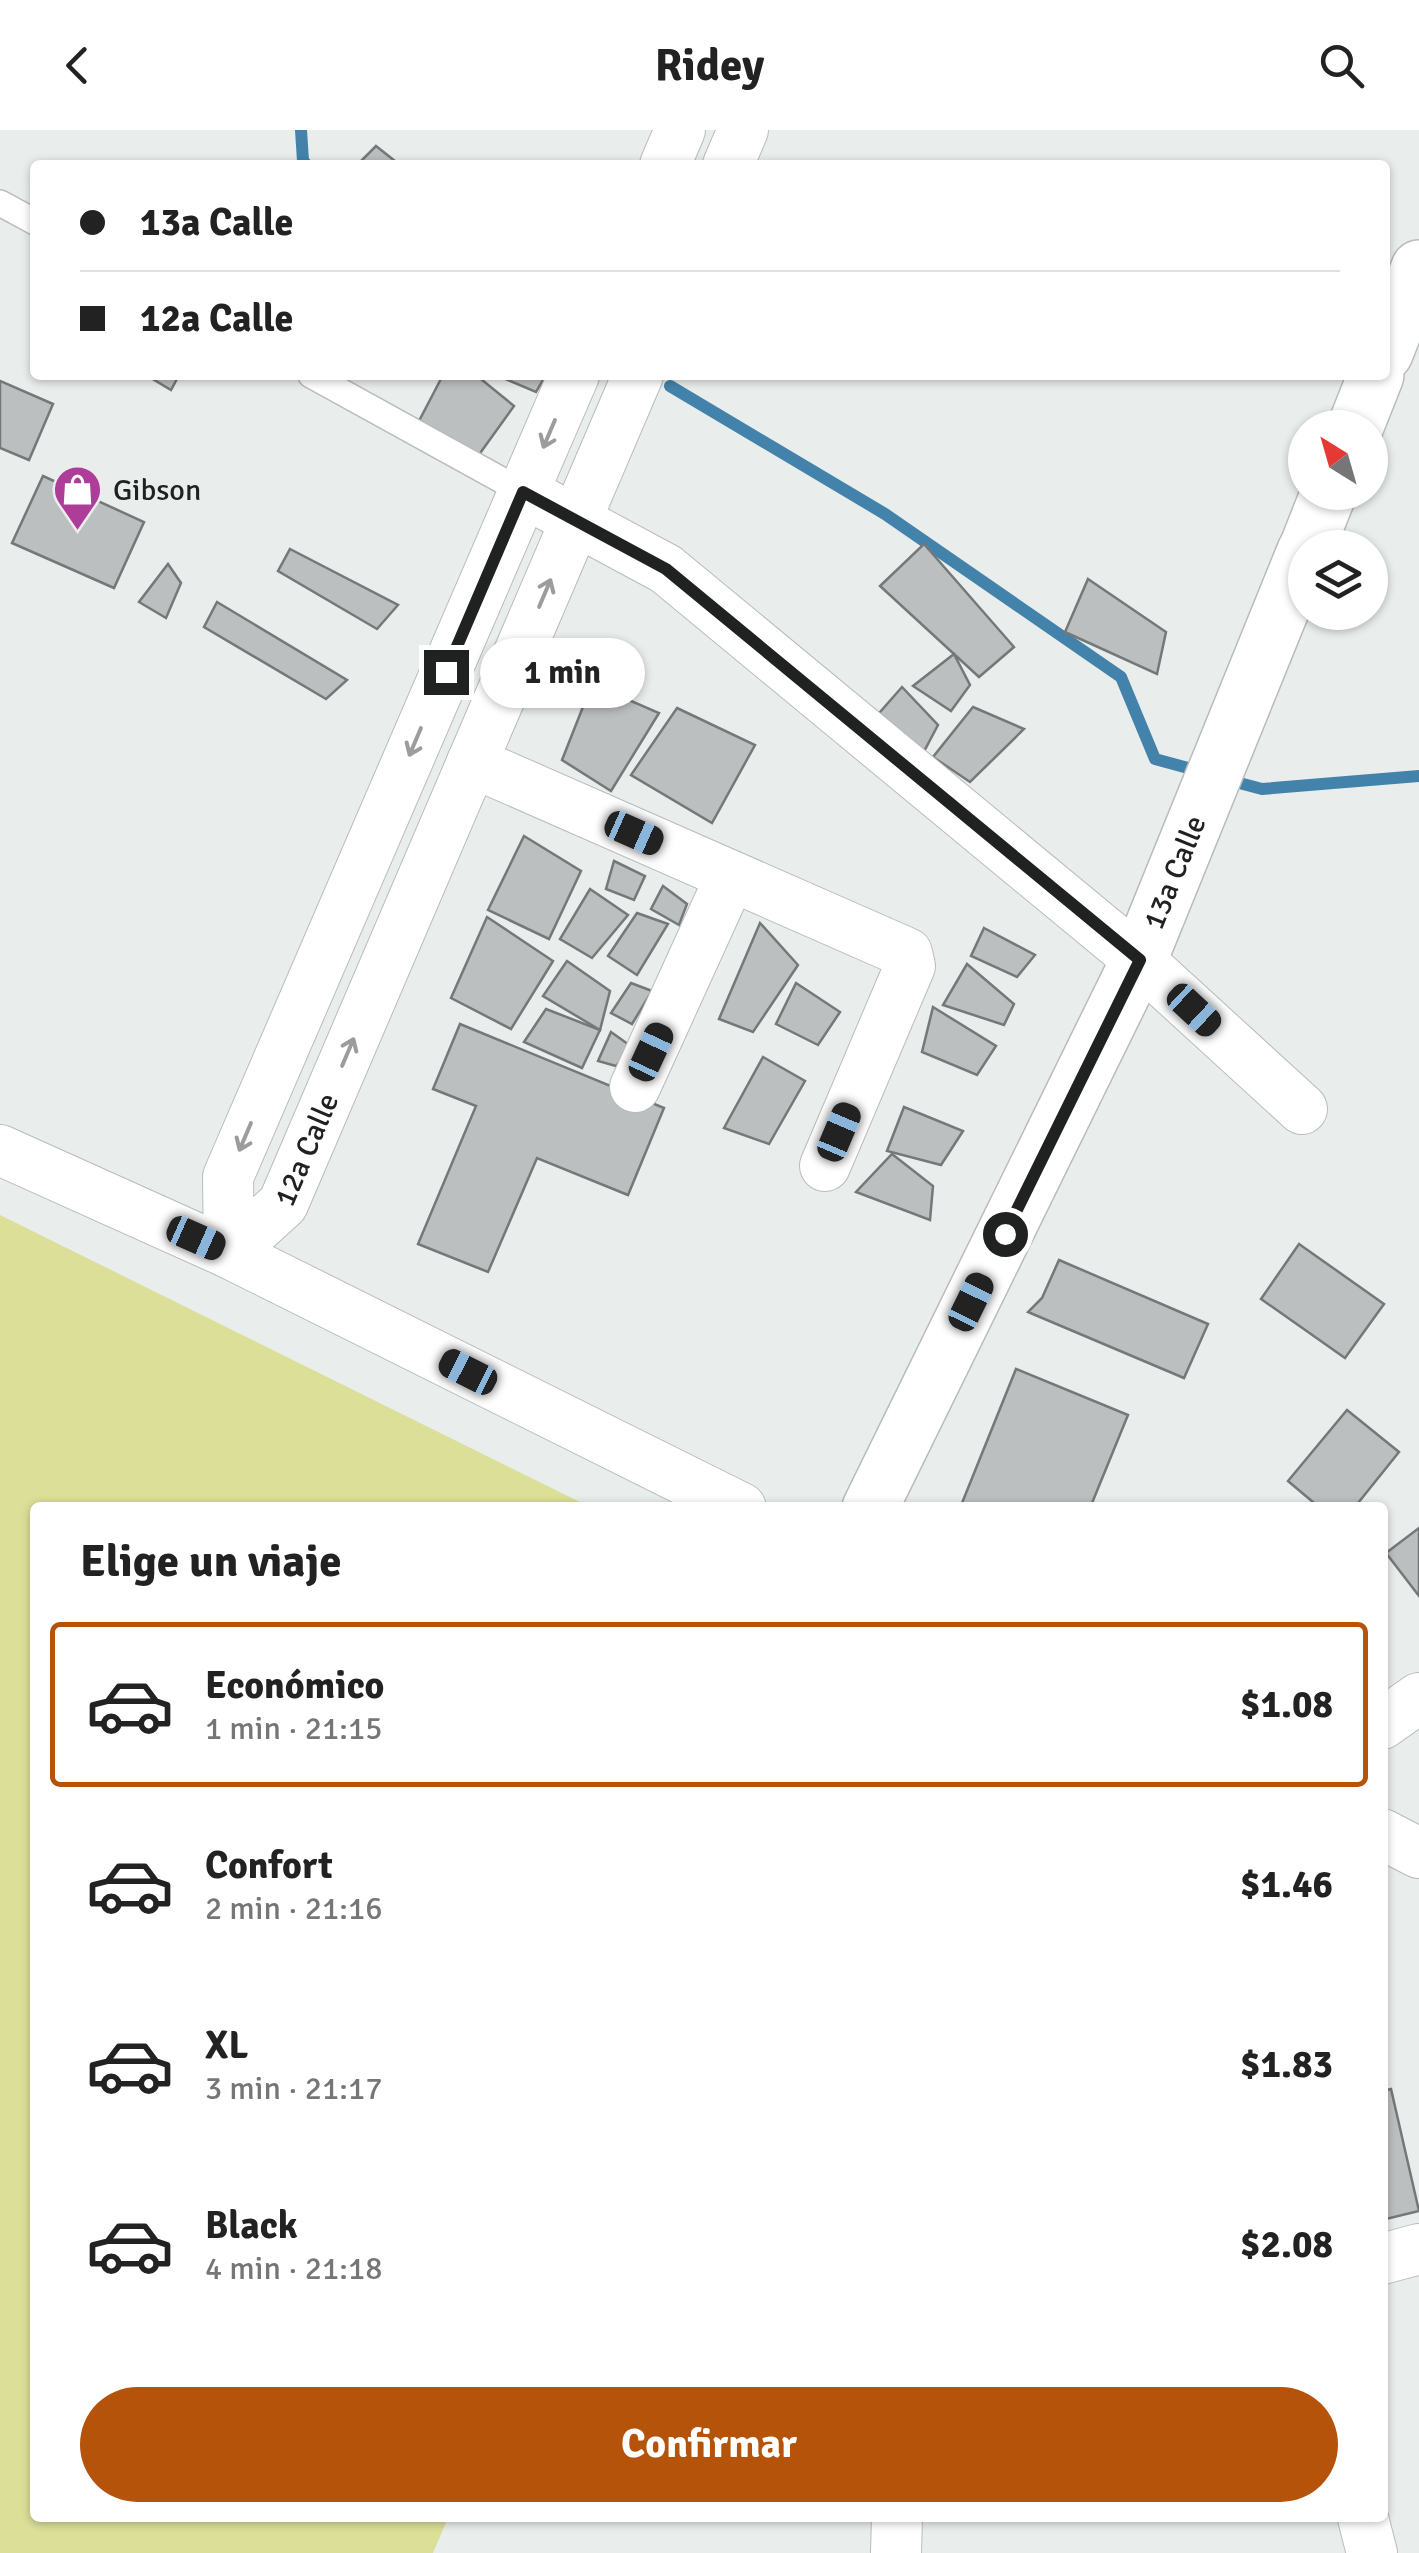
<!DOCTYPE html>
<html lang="es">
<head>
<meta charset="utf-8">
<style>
  body { margin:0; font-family:Signika,sans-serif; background:#f2f2f2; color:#222; height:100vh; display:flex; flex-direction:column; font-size:38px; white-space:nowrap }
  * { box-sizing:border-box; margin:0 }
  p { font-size:32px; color:#767676 }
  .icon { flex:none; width:55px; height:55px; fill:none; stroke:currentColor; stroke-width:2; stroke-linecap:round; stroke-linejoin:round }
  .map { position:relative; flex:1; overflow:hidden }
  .sheet { position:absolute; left:30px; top:1372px; width:1358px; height:1020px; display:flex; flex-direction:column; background:#fff; border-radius:10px; box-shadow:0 2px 8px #0004 }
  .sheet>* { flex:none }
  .guide { position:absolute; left:30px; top:30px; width:1360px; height:220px; border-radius:10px; box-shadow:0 2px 8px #0004; display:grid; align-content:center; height:220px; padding:0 50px; background:#fff }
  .needle { width:65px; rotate:323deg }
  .controls { position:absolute; left:1288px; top:280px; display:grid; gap:20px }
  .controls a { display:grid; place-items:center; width:100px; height:100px; border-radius:50%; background:#fff; box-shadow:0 2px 8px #0004; font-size:50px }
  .end { position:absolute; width:45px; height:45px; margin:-22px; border:12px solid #202221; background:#fff; box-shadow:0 0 0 5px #fff }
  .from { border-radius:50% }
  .bubble { position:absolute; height:70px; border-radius:35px; background:#fff; box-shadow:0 2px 8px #0004; font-size:32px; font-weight:700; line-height:70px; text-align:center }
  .car { position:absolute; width:30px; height:60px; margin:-30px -15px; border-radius:12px; box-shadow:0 0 8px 2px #0007; background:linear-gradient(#222 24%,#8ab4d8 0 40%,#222 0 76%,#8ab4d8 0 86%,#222 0) }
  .guide b { display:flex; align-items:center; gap:35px; height:95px; font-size:38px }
  .guide b+b { border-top:2px solid #e0e0e0 }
  .guide i { width:25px; height:25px; background:#222 }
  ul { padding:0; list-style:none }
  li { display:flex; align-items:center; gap:30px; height:165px; margin:0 20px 15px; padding:0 30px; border:5px solid transparent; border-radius:10px }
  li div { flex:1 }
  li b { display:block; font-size:38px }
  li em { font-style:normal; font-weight:700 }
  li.on { border-color:#b45309 }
  li>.icon { width:90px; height:90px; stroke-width:1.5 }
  h2 { padding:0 50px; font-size:45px; line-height:120px }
  .primary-button { display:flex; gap:20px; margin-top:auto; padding:20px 50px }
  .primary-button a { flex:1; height:115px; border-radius:60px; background:#b45309; color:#fff; font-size:40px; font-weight:700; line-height:115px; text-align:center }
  header { display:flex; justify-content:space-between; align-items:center; height:130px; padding:0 50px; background:#fff; font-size:45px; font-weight:700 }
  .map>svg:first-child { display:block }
  .green { fill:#dbdf98 }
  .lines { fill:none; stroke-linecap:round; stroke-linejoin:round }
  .stream { stroke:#4383ab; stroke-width:12 }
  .building { fill:#bbbfc0; stroke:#747879; stroke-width:2.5 }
  .service-casing { stroke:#b8bcbb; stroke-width:28 }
  .minor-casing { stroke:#b8bcbb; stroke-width:52 }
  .tertiary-casing { stroke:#b8bcbb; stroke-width:58 }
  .service { stroke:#fff; stroke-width:25 }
  .minor { stroke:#fff; stroke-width:50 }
  .tertiary { stroke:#fff; stroke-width:55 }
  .oneway { stroke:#9b9c9b }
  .route { stroke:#202221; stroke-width:12 }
  .labels { text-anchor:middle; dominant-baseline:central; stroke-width:10; stroke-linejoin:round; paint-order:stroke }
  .poi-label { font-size:30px; fill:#202221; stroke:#e9eeec; text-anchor:start }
  .street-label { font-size:30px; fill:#202221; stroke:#e9eeec }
</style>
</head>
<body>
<header><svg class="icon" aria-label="back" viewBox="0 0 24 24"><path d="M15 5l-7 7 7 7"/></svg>Ridey<svg class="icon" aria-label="search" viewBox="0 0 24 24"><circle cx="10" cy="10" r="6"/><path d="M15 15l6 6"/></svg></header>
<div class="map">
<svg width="1419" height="2423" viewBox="0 0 1419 2423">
  <rect width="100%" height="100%" fill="#e9eeec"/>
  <path class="green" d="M0,1085l590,292 -555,1v1010h413l-15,35h-433z"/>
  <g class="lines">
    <g class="stream">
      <path d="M301,0l2,31 4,4"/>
      <path d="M670,256l215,128 236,163 34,82 44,12"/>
      <path d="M1228,650l34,9 157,-13"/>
    </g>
  </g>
  <g class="building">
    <path d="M376,16l24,19h-43z"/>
    <path d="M146,245h33l-8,15z"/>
    <path d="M443,245h33l38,31 -36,50 -59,-35z"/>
    <path d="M496,245h50l-10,17z"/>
    <path d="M0,251l53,23 -24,56 -29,-12z"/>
    <path d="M43,346l101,46 -30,66 -102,-45z"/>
    <path d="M924,414l90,103 -35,30 -99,-91z"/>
    <path d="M290,419l108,56 -21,24 -99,-58z"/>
    <path d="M168,434l13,19 -15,35 -27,-16z"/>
    <path d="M1088,449l78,53 -9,42 -92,-42z"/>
    <path d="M217,472l130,78 -21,19 -122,-72z"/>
    <path d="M954,524l16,31 -19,26 -38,-25z"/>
    <path d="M592,554l67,29 -48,78 -49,-31z"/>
    <path d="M902,557l36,38 -18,34 -46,-40z"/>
    <path d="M973,577l51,22 -54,53 -37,-25z"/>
    <path d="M677,578l78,37 -43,78 -81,-48z"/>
    <path d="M524,706l57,35 -32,68 -61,-29z"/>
    <path d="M614,731l31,15 -11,24 -28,-11z"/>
    <path d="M663,756l24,18 -8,21 -28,-16z"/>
    <path d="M590,759l38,26 -36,43 -32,-19z"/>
    <path d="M637,783l31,11 -31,51 -29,-19z"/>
    <path d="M487,787l66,44 -42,68 -60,-31z"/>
    <path d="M760,793l38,42 -45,67 -34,-13z"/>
    <path d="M984,798l51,27 -18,22 -46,-21z"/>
    <path d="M567,831l43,30 -10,39 -57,-34z"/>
    <path d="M967,834l47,40 -10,21 -61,-20z"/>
    <path d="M631,853l21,8 -20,33 -21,-11z"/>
    <path d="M796,853l44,29 -22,33 -42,-21z"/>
    <path d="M933,877l63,39 -19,29 -55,-23z"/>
    <path d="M546,879l54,21 -18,38 -58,-26z"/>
    <path d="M460,894l204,84 -36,87 -91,-37 -49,114 -70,-28 58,-138 -43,-17z"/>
    <path d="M611,902l21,15 -16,19 -18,-5z"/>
    <path d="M763,927l42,24 -36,63 -45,-16z"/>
    <path d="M904,977l59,24 -22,34 -54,-14z"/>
    <path d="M892,1024l41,32 -3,34 -74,-28z"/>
    <path d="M1299,1114l85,60 -39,54 -84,-59z"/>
    <path d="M1059,1130l149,64 -24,54 -156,-66 14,-14z"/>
    <path d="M1016,1239l112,46 -38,93h-130z"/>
    <path d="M1347,1280l52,42 -45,56h-34l-32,-27z"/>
    <path d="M1419,1398v68l-33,-43z"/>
    <path d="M1391,1959l28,122 -37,9v-129z"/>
  </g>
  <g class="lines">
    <defs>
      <g id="service">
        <path d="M0,73l35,19"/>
        <path d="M311,245l212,117"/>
      </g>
      <g id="minor">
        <path d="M665,35l15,-35"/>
        <path d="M728,35l15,-35"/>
        <path d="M523,362l143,77 473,391 163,149"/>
        <path d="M472,632l435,191 3,13 -85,200"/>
        <path d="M635,957l96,-211"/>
        <path d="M0,1020l229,103 512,255"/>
        <path id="s1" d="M229,1123l54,-49 355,-829"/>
        <path d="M229,1123l-1,-76 346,-802"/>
        <path d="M1382,1594l37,-26"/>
        <path d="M1382,1704l37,19"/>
        <path d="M1382,2129l37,-10"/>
        <path d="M1363,2388l9,35"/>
        <path d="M896,2423l1,-35"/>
      </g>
      <g id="tertiary">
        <path d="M1385,223l34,-85"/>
        <path d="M1355,298l21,-53"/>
        <path d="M1307,418l22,-56"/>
        <path id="s2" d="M870,1378l269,-548 166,-409"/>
      </g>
    </defs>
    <use href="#service" class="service-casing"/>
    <use href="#minor" class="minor-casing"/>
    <use href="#tertiary" class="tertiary-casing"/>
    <use href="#service" class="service"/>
    <use href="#minor" class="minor"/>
    <use href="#tertiary" class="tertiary"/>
  </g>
  <defs><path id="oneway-shaft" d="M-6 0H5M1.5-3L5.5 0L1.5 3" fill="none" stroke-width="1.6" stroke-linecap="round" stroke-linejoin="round" transform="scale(2.5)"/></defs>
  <g class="oneway">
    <use href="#oneway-shaft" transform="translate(549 304) rotate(113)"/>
    <use href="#oneway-shaft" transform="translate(545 463) rotate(-67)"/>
    <use href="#oneway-shaft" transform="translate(415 612) rotate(113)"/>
    <use href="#oneway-shaft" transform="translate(348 922) rotate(-67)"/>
    <use href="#oneway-shaft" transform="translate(245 1007) rotate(113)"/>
  </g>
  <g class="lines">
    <path class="route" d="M446,542l77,-180 143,77 474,391 -135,274"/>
  </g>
  <defs>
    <symbol id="shop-pin" viewBox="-11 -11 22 30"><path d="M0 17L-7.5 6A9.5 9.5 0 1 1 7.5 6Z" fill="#ae3d99" stroke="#e9eeec"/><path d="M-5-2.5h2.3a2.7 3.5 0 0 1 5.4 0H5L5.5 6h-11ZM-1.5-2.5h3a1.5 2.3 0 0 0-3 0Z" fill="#fff"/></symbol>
  </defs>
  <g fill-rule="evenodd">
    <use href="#shop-pin" x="50" y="332" width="55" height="75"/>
  </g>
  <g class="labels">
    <g class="poi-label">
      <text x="113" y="360">Gibson</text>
    </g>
    <g class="street-label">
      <text stroke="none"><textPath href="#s2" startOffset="705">13a Calle</textPath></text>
      <text stroke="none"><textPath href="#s1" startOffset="132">12a Calle</textPath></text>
    </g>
  </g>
</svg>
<div class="controls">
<a><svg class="needle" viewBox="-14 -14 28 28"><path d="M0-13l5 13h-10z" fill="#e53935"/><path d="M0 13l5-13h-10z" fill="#767676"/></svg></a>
<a><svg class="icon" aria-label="layers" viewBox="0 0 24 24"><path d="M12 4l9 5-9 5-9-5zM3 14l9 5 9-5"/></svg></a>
</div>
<i class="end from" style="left:1005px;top:1104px"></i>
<i class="end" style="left:446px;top:542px"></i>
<div class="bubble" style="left:480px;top:508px;width:165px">1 min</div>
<i class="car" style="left:634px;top:703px;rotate:114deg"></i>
<i class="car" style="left:1194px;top:880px;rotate:133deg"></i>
<i class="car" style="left:651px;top:922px;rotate:25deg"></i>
<i class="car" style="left:839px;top:1002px;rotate:23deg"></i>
<i class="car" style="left:196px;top:1108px;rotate:114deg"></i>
<i class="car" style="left:971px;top:1172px;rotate:26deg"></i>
<i class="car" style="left:468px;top:1242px;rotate:297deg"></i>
<div class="guide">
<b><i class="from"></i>13a Calle</b>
<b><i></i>12a Calle</b>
</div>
<section class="sheet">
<h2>Elige un viaje</h2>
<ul>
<li class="on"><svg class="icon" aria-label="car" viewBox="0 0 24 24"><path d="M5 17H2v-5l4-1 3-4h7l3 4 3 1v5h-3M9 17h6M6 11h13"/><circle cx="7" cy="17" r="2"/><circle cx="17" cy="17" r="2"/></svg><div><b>Económico</b><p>1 min · 21:15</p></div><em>$1.08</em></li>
<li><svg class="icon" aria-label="car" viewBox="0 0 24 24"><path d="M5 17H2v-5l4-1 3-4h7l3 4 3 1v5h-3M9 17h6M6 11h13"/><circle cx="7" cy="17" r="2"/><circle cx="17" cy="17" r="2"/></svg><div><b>Confort</b><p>2 min · 21:16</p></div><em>$1.46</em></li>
<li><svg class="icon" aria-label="car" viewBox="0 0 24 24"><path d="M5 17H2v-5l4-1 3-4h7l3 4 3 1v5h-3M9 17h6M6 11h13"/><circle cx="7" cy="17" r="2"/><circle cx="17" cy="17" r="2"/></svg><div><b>XL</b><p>3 min · 21:17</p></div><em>$1.83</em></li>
<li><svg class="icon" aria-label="car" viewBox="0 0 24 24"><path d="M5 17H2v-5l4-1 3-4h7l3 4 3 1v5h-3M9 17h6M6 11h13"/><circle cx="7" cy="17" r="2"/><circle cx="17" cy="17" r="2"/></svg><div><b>Black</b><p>4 min · 21:18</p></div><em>$2.08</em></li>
</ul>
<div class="primary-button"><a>Confirmar</a></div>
</section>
</div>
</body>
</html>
